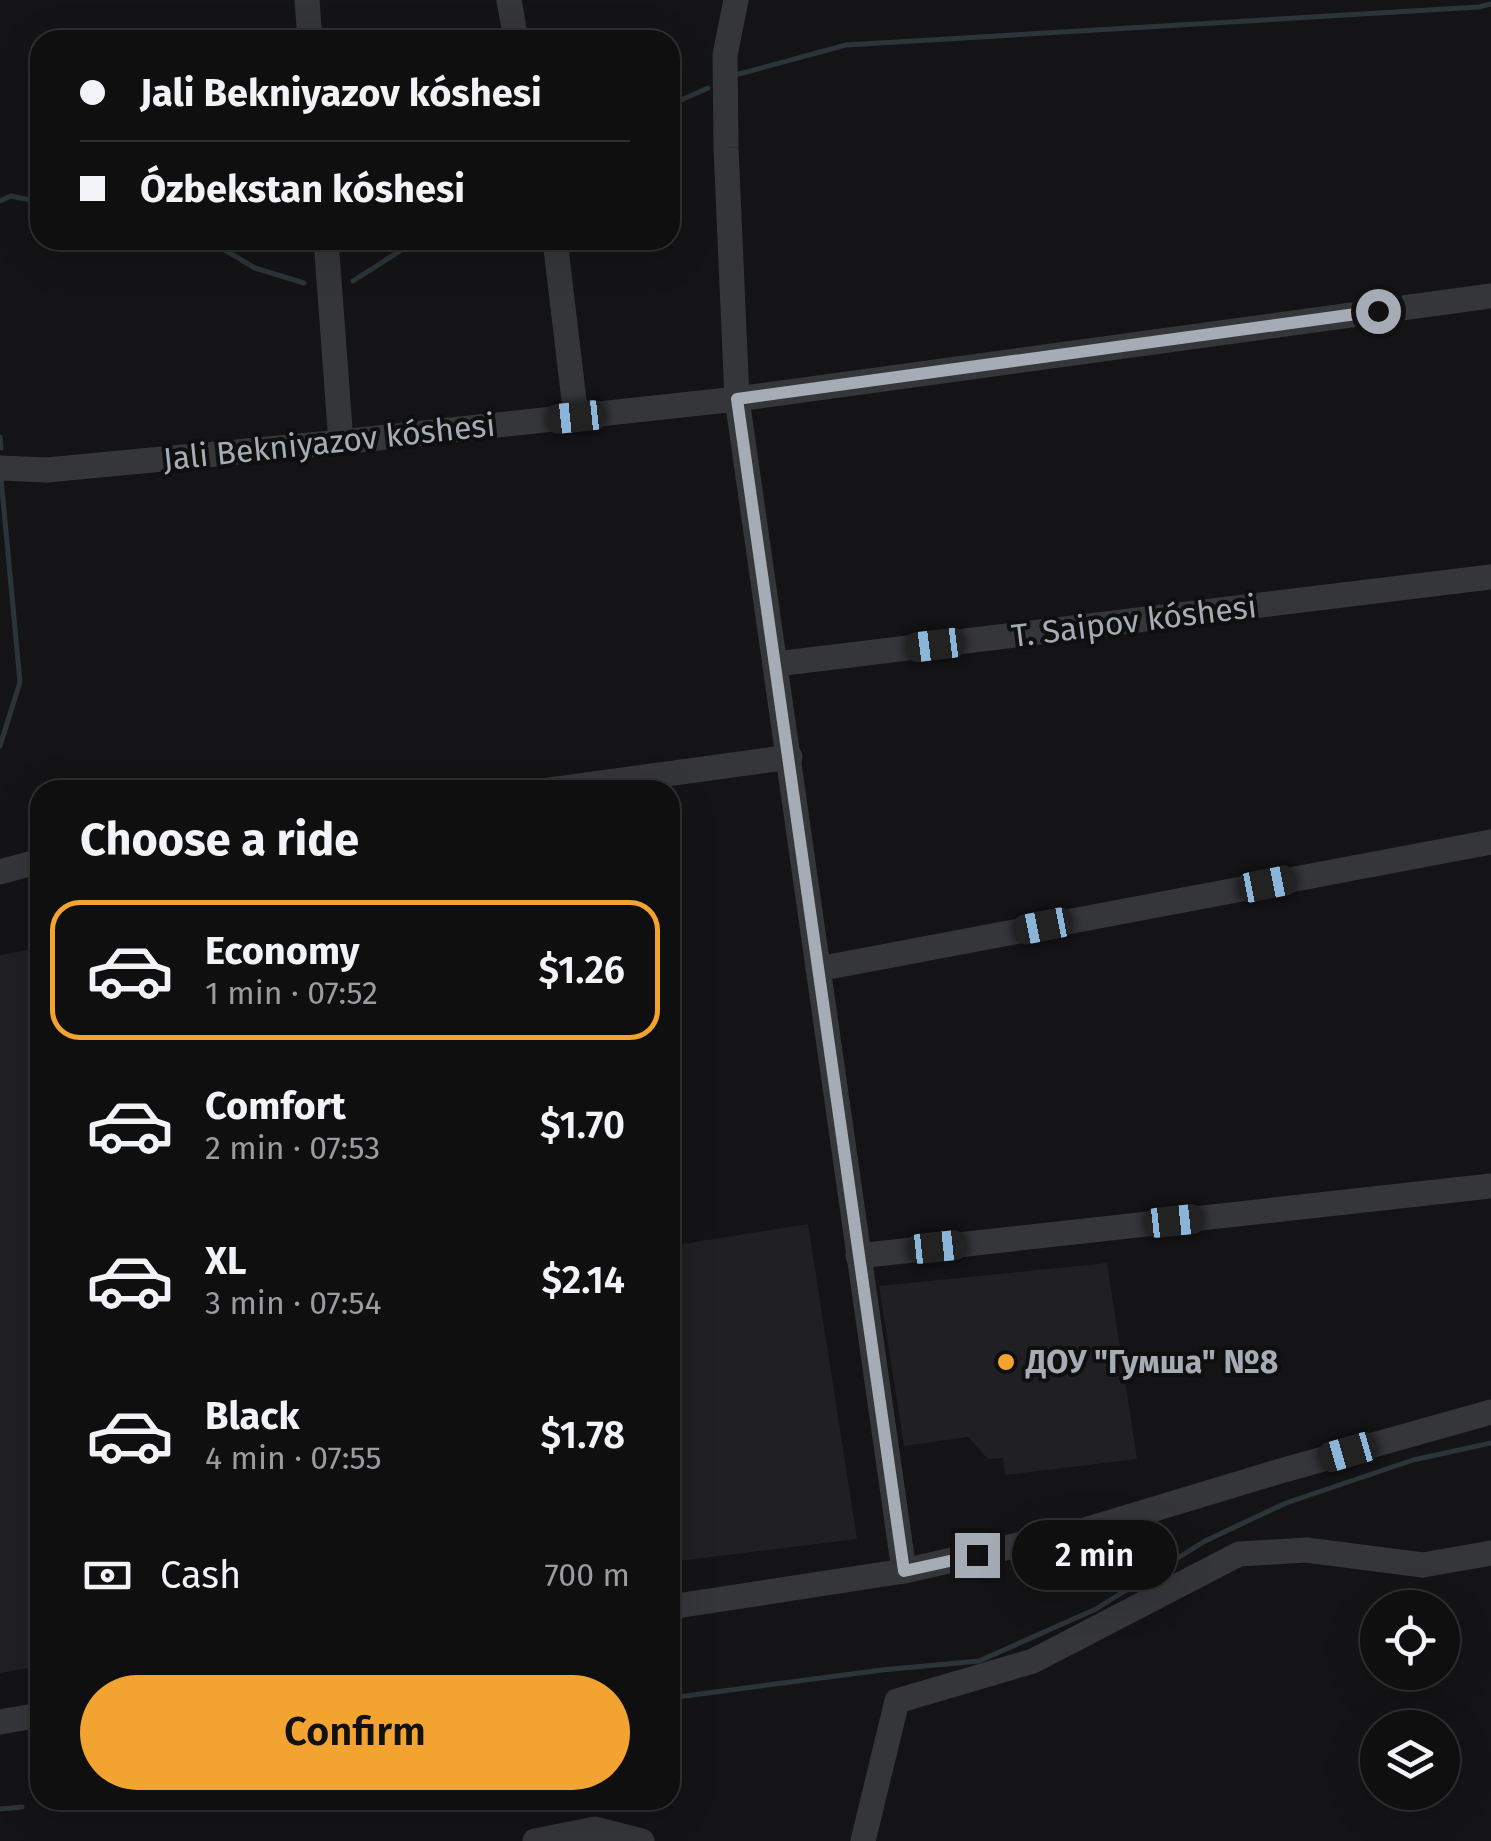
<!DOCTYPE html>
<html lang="en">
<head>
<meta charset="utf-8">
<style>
  body { margin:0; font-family:"Fira Sans",sans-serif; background:#1d1d1e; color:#f1f3f6; height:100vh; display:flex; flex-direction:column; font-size:38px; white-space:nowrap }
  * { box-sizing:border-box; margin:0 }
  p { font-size:32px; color:#9b9c9f }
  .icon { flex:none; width:55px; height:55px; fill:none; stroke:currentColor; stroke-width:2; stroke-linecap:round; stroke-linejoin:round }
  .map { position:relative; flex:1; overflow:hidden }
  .panel { position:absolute; left:30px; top:780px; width:650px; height:1030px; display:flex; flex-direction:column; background:#0f0f10; border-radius:30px; box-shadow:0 10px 40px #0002,0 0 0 2px #2f2f30 }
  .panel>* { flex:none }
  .banner { position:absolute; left:30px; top:30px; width:650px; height:220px; border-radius:30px; box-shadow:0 10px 40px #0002,0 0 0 2px #2f2f30; display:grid; align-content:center; height:220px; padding:0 50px; background:#0f0f10 }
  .buttons { position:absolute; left:1360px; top:1590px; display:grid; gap:20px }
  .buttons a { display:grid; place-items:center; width:100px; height:100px; border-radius:50%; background:#0f0f10; box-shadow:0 10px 40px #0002,0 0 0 2px #2f2f30; font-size:50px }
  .end { position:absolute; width:45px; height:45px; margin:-22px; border:12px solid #a5acb6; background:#111; box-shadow:0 0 0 5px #111 }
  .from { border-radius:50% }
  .bubble { position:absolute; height:70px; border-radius:35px; background:#0f0f10; box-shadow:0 10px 40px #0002,0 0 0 2px #2f2f30; font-size:32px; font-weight:600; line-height:70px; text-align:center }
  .car { position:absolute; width:30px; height:60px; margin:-30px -15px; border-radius:12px; box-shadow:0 0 8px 2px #0007; background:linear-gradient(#222 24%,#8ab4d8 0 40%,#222 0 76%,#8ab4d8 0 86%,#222 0) }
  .banner b { display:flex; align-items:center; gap:35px; height:95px; font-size:38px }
  .banner b+b { border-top:2px solid #2f2f30 }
  .banner i { width:25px; height:25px; background:#f1f3f6 }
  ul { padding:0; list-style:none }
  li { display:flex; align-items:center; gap:30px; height:140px; margin:0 20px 15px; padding:0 30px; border:5px solid transparent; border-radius:30px }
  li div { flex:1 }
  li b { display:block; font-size:38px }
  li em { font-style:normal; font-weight:600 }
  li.on { border-color:#f2a330 }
  li>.icon { width:90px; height:90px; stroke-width:1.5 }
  h2 { padding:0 50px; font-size:45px; line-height:120px }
  .pay { display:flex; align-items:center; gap:25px; height:110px; padding:0 50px; font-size:38px }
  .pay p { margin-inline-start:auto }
  .primary-button { display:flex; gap:20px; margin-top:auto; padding:20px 50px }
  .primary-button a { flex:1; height:115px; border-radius:60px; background:#f2a330; color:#111; font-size:40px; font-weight:600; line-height:115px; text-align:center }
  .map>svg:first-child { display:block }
  .built { fill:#202022 }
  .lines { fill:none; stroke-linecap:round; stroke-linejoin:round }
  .stream { stroke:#2a3439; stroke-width:5 }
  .minor { stroke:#35363a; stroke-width:25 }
  .route { stroke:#a5acb6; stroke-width:12 }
  .poi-dot { fill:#f2a330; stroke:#0f0f10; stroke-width:4 }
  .labels { text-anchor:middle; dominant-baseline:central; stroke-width:8; stroke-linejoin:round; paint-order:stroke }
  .street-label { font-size:32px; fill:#a5acb6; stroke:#0f0f10 }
  .poi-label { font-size:32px; font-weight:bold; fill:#a5acb6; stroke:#0f0f10; text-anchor:start }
</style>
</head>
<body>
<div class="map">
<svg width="1491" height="1841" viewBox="0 0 1491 1841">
  <rect width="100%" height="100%" fill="#141416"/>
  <g class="built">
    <path d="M40,948v718l-40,7v-718z"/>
    <path d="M808,1224l49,315 -187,23v-316z"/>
    <path d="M1107,1263l30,196 -132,16 -2,-17 -15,1 -20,-22 -64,9 -25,-160z"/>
  </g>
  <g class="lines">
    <g class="stream">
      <path d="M739,74l107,-29 633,-38 12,-3"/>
      <path d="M670,105l38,-17"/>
      <path d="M0,201l11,-5 29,6"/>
      <path d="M208,240l47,28 49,15"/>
      <path d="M353,281l64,-41"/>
      <path d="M0,437l1,11"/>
      <path d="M0,746l20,-64 -19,-204"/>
      <path d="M670,1698l212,-28 97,-9 117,-52 109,-68 81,-38 127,-43 78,-17"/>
      <path d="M60,1804l20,-4"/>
      <path d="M0,1809l22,-2"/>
    </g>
    <g class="minor">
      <path d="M307,0l3,40"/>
      <path d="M509,0l7,40"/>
      <path d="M736,0l-11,55 1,93 11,251 167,1172"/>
      <path d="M326,240l15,202"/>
      <path d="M555,240l21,177"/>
      <path d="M0,468l47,2 294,-28 396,-43 754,-103"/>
      <path d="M776,664l715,-87"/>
      <path d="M550,790l240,-33"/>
      <path d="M0,872l40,-11"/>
      <path d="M818,969l673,-127"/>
      <path d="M858,1256l633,-70"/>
      <path d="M670,1607l234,-36 181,-41 192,-58 214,-60"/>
      <path d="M0,1722l40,-7"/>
      <path d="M535,1841l60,-12 47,12"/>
      <path d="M863,1841l34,-140 136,-40 206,-107 67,-4 117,15 68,-12"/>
    </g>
  </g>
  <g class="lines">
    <path class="route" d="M977,1555l-73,16 -167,-1172 641,-88"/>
  </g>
  <circle class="poi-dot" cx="1006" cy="1362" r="10"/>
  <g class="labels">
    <g class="street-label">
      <text transform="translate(329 442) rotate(-6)">Jali Bekniyazov kóshesi</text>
      <text transform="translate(1134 621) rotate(-7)">T. Saipov kóshesi</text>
    </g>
    <g class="poi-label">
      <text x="1026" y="1362">ДОУ "Гумша" №8</text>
    </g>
  </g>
</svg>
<div class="buttons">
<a><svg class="icon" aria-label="locate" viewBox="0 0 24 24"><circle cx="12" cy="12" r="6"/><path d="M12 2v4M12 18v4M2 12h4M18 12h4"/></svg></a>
<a><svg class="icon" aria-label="layers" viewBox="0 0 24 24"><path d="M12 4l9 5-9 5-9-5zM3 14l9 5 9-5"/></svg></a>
</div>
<i class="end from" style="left:1378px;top:311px"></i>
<i class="end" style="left:977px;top:1555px"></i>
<div class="bubble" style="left:1012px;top:1520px;width:165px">2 min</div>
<i class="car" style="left:576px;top:417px;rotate:264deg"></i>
<i class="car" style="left:935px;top:645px;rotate:263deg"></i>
<i class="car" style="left:1267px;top:884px;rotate:79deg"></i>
<i class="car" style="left:1043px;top:926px;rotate:259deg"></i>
<i class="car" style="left:1174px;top:1221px;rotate:84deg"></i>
<i class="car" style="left:937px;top:1247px;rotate:84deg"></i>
<i class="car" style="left:1348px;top:1452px;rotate:254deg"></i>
<div class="banner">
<b><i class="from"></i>Jali Bekniyazov kóshesi</b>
<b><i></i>Ózbekstan kóshesi</b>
</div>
<section class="panel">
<h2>Choose a ride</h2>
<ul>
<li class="on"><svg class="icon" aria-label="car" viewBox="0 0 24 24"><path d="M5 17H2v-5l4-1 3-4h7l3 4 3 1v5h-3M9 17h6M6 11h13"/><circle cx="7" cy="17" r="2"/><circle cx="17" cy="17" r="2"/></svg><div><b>Economy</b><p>1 min · 07:52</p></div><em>$1.26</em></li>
<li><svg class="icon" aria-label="car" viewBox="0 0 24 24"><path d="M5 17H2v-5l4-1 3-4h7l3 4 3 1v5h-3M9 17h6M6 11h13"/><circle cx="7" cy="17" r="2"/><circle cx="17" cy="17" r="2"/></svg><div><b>Comfort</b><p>2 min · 07:53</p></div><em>$1.70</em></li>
<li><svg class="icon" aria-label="car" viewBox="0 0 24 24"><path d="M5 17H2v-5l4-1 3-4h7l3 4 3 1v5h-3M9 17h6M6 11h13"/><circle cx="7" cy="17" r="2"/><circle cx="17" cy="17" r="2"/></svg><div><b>XL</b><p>3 min · 07:54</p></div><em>$2.14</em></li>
<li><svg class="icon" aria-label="car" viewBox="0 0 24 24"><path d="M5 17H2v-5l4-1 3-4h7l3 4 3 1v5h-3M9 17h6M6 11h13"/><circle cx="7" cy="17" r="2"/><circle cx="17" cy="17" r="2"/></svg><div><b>Black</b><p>4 min · 07:55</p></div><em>$1.78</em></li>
</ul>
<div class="pay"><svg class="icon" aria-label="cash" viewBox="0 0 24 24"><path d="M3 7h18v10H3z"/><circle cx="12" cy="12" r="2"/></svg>Cash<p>700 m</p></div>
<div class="primary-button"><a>Confirm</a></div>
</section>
</div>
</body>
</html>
